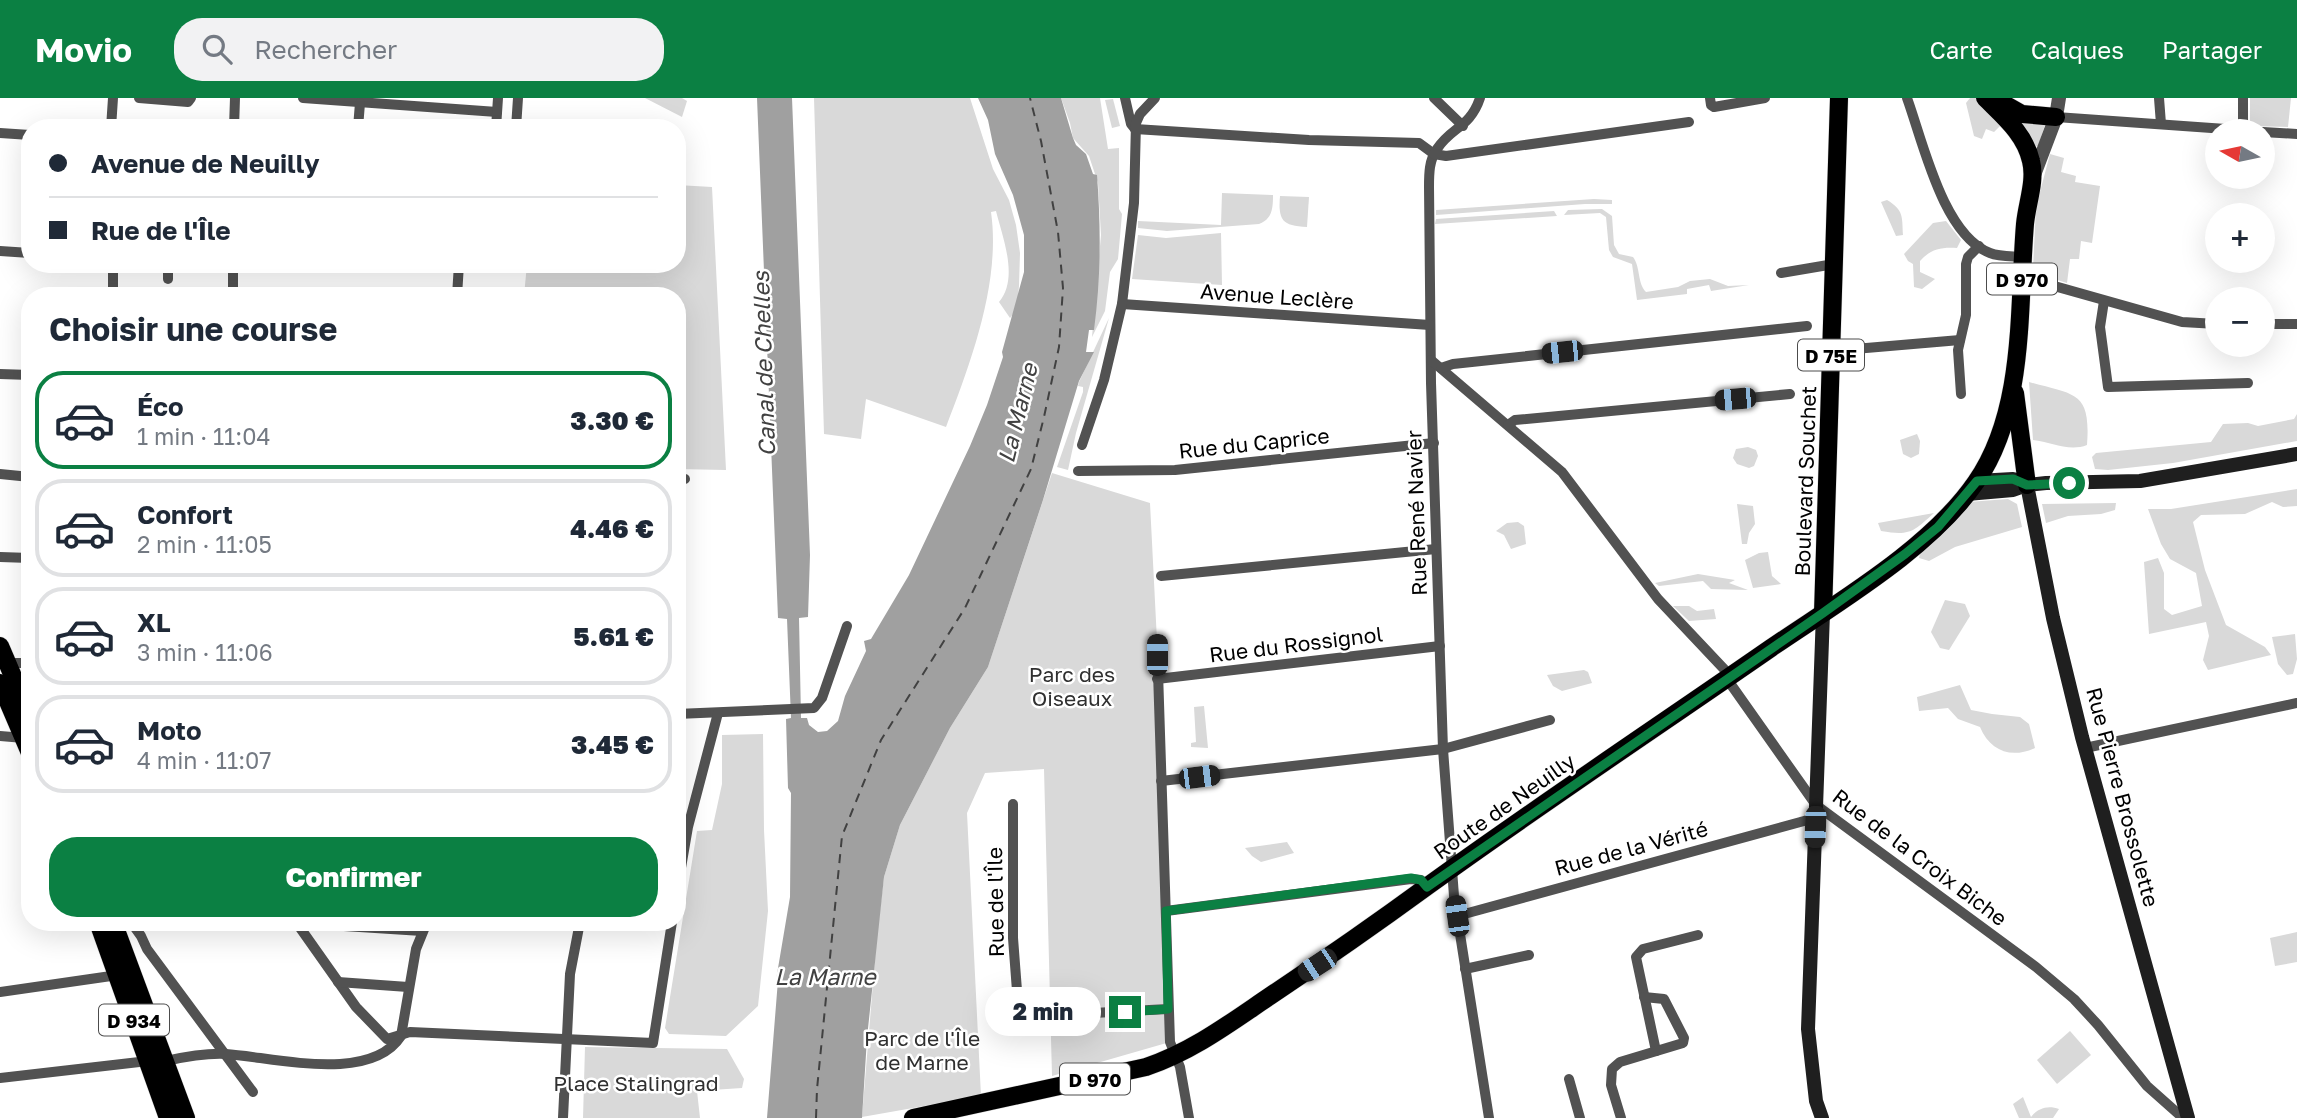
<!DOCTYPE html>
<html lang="fr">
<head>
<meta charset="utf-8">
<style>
  body { margin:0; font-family:"Golos Text",sans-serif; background:#f2f2f3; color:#1f2937; height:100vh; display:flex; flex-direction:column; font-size:26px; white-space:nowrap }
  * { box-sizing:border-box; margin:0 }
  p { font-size:23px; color:#747a83 }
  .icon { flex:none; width:38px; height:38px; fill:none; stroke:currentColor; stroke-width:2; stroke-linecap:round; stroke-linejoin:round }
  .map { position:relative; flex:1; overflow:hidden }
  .drawer { position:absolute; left:21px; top:189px; width:665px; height:644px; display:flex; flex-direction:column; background:#fff; border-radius:28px; box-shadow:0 7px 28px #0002 }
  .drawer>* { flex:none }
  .banner { position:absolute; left:21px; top:21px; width:665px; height:154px; border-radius:28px; box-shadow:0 7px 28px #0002; display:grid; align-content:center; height:154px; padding:0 28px; background:#fff }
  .needle { width:46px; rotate:279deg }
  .buttons { position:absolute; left:2205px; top:21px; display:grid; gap:14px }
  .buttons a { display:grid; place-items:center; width:70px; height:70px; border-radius:50%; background:#fff; box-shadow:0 7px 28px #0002; font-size:35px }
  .end { position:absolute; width:32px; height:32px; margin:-16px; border:9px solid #0b8043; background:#fff; box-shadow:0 0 0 4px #fff }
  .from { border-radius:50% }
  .bubble { position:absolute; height:49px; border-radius:24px; background:#fff; box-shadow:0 7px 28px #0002; font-size:23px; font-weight:800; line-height:49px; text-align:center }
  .car { position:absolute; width:21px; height:42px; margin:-21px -10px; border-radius:9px; box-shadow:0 0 5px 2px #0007; background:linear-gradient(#222 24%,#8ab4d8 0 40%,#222 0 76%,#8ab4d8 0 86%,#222 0) }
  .banner b { display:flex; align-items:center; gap:24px; height:66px; font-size:26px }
  .banner b+b { border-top:2px solid #e0e1e3 }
  .banner i { width:18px; height:18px; background:#1f2937 }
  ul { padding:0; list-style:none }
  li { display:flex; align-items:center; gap:21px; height:98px; margin:0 14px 10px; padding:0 14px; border:4px solid #e0e1e3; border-radius:28px }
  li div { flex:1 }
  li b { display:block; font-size:26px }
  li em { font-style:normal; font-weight:800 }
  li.on { border-color:#0b8043 }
  li>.icon { width:63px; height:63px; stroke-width:1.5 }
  h2 { padding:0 28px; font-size:32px; line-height:84px }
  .primary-button { display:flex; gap:14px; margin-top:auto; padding:14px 28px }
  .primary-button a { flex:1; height:80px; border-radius:28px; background:#0b8043; color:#fff; font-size:28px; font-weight:800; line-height:80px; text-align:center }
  header { display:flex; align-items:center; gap:42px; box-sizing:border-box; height:98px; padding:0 35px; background:#0b8043; color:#fff }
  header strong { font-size:33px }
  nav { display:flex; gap:38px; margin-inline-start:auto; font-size:24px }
  .search { width:490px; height:63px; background:#f2f2f3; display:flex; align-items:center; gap:18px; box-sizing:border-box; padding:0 24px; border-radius:28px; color:#747a83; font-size:26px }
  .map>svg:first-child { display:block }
  .green { fill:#d9d9d9 }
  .water { fill:#a0a0a0 }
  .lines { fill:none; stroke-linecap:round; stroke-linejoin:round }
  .ferry { stroke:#414141; stroke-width:2; stroke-dasharray:9 7; stroke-linecap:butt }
  .primary-casing { stroke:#dbdbdb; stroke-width:19 }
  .minor { stroke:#525252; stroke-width:10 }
  .tertiary { stroke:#525252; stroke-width:14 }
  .secondary { stroke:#1f1f1f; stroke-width:14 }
  .primary { stroke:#000; stroke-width:18 }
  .route { stroke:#0b8043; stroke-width:9 }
  .labels { text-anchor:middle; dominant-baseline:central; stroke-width:5; stroke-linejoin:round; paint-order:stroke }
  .shield { fill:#fff; stroke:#4c4c4c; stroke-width:2 }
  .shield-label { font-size:19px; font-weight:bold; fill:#000 }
  .street-label { font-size:21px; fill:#000; stroke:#fff }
  .park-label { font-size:21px; fill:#303030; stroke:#fff }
  .water-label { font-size:23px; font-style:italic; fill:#414141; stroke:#fff }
</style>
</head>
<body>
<header>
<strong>Movio</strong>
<div class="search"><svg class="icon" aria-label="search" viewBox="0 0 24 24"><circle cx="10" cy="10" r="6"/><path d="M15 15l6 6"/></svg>Rechercher</div>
<nav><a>Carte</a><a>Calques</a><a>Partager</a></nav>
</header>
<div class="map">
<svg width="2297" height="1020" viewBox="0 0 2297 1020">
  <rect width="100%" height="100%" fill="#fff"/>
  <g class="green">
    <path d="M645,0h37l5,3 -5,16z"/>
    <path d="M814,0h156l23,71 16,31 7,25 4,28 -1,33 -2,23 -7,9 -11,-16c20,-24 4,-63 -3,-91l-5,1c10,70 -20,150 -45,215l-80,-28 -5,40 -37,-5z"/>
    <path d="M1061,0h39l8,51 11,-1v61l3,5 -4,45 -8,13 -5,39 -13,26 9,-102 -3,-52 -9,-27 -16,-18 -3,-15z"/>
    <path d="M1970,0h6l27,25 -9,9 -8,-3 -4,10 -8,-3 -8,-33z"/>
    <path d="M2250,0h41l-3,29 -35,-1 -3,-3z"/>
    <path d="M1113,1l7,27 -8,2 -7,-28z"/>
    <path d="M2014,22l28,1 3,4 -7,21h-4z"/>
    <path d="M2050,56l14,4 -3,14 15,4 -1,6 25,4 -8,57 -11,-2 -2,18h-9l-3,24 -32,-10 -2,-5 3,-61z"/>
    <path d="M677,87l35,2 14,283 -49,-1v-173h-153l3,-32h150z"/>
    <path d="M1222,95l51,2c0,14 -1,24 -14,29l-92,7 -29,-3v-7l83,4z"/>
    <path d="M1280,98l29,1 -2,30c-25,-1 -29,-7 -27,-31z"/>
    <path d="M1594,101l18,1v4h-27l-149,11v-5z"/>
    <path d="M1887,102c17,10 15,17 16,35l-7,1 -15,-34z"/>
    <path d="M1602,111l10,7 2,29 5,9 14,3c8,11 4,26 13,35l32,-5 12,-6 20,-2 18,7 21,-1 -38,6 -2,-6 -22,4v5l-50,6 -5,-36 -19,-7 -4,-7 -3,-33 -6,-4 -36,2 4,-5z"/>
    <path d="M1554,113l3,5 -122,8 1,-5z"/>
    <path d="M1946,123l15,19 -4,8c-16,-1 -26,1 -37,13v11l15,7 -13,10 -8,-2 -1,-23 -5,-3 -4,-7 29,-31z"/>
    <path d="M1221,135l1,52 -90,-6 6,-44 28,3z"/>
    <path d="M1109,220l-33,115 -8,37 -11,-3 26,-75v-5l-5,-1 1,-4z"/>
    <path d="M2029,284c46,13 62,9 58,63 -18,7 -36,-3 -54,-5z"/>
    <path d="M2297,316v27l-124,22 -65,7 -13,-1 -3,-12 4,-4 115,-11 12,-18 25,-1 10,3 36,-7z"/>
    <path d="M1917,336l3,7 -1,13 -8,4 -8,-4 -3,-14z"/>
    <path d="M1748,349l8,3 2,6 -4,10 -5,2 -12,-4 -4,-6 3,-9z"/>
    <path d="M1052,375l98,30 7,138 13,401 -118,34 -8,-307 -59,4 -18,40 14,283 -119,21 15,-183 7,-57 16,-52 50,-97 38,-61z"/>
    <path d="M2297,391v17l-14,1 -11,-5 -27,12 -44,1 -8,7 12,48 21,55 39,22 6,8 -63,15 -5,-10 6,-24 -3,-14 -57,12 -5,-72 14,-4 6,15v36l8,6 30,-9 -6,-33 -26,-14 -9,-15 -13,-35h23z"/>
    <path d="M2008,401l9,5 5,23 -67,20 -26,14 -10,-3 2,-9 47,-47z"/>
    <path d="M2116,405l-1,7 -14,4 -33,2 -22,7 -4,-19z"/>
    <path d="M1737,406l16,2 2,18 -6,9 -2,11h-5z"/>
    <path d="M1934,415c-21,19 -24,23 -53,18l-3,-8z"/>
    <path d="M1518,424l6,4 2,18 -15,5 -7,-14 -8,-4 11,-8z"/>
    <path d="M1768,454l4,24 9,8 -28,4 -8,-28 14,-7z"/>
    <path d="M1698,476l37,6 -6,3 19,7 -37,-1 -8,-8 -44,5 -4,-3z"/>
    <path d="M1945,502l20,4 5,12 -21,34 -9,-2 -9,-16z"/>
    <path d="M1673,508h16l8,5 17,-2 2,10 -27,2z"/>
    <path d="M2295,536l2,25 -4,15 -6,1 -9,-11 -6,-27z"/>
    <path d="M1584,572l4,2 4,11 -30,8 -9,-5 -6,-11z"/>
    <path d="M1960,587l11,25 21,4 28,3 9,7 6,24c-24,11 -45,3 -55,-21l-22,-8 -10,-11 -29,3 -2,-14z"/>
    <path d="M1204,608l4,42 -17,-1v-4l5,-1 -2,-35z"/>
    <path d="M763,636l1,96 4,81 -10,95 -32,30 -57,-2 -4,-6 32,-197 15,-1 10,-46v-49z"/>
    <path d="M1287,744l7,11 -33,9 -9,-6 -7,-8z"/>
    <path d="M2297,834v30l-22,4 -5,-28z"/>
    <path d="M2070,933l21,24 -34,29 -20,-24z"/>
    <path d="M585,949l142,2 17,30 -2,9 -45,3 3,27h-117z"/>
    <path d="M2023,999l8,20c7,-9 17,-12 28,-8l-6,9h-34l-6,-14z"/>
  </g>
  <path class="water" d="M757,0h35l18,457 -2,62 -9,1 2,100h6l2,7 9,7 9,-1 11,-10 7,-25 21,-45 -2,-10 7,-2 38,-64 61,-129 17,-41 16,-48 -1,-5 22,-80v-37l-11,-40 -18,-41 -7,-34 -10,-22h83l12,40 3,7 10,9 7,20 4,1c4,53 4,102 -3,155h-5l-3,22h8l-15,29 -36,119 -55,167 -38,61 -50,97 -16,52 -17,161 -5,80h-95l11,-138h-2l14,-83 1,-104 -3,-5 -2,-69 5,-1 -4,-99 -9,-1z"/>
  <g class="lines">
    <path class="ferry" d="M816,1020l1,-29 25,-253 39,-96 84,-132 66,-139 13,-52 15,-70 4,-59 -5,-56 -17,-91 -11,-43"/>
    <defs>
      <g id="primary">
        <path d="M1997,2l25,14 34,3"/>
        <path d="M2015,295l12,92"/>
        <path d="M1823,515l16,-515"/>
        <path d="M0,548l30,70"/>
        <path d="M0,585l30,70"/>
        <path d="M98,824l70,196"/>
        <path d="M113,824l73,196"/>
        <path d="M913,1020l233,-51c47,-16 84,-44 124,-71 54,-36 107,-73 159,-111 112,-81 228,-158 342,-237 67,-46 159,-99 205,-166 50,-72 42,-175 49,-258 2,-21 11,-43 6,-63 -6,-27 -27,-44 -46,-63"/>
      </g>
    </defs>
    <use href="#primary" class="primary-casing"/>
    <g class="minor">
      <path d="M139,0l49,4 3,-4"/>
      <path d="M303,0l194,14"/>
      <path d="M1125,0l6,26 4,5"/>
      <path d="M1434,0l29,28"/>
      <path d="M1480,0c-10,30 -29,29 -43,51 -8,11 -8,25 -8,38l2,196 12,366 11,147 35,222"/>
      <path d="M1710,0l1,7 3,2 51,-9"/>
      <path d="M1907,0c16,44 36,137 83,155 10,4 23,3 33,4"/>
      <path d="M2159,0l2,26"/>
      <path d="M2243,0v33"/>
      <path d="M2056,19l198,14"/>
      <path d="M111,30l2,-30"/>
      <path d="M234,30l1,-30"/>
      <path d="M358,30l2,-25"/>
      <path d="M496,30l2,-30"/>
      <path d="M516,30l2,-30"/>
      <path d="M1135,31l174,11 110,3 15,11"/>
      <path d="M2263,34l34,2"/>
      <path d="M0,35l30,2"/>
      <path d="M1434,56l12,2 243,-34"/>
      <path d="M0,153l30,2"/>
      <path d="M168,166v15"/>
      <path d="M233,166v32"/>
      <path d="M1781,175l53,-9"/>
      <path d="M2022,179l160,45 35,2"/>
      <path d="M113,198v-32"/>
      <path d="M457,198l2,-32"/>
      <path d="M2104,203l-4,26 8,60 140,-4"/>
      <path d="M1122,206l308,21"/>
      <path d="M2263,226h34"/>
      <path d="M1831,253l129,-11"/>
      <path d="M1431,262l131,112 96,127 66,70 8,17 84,119 220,162 38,32 24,26 49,61 36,32"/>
      <path d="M1441,270l12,-4 354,-38"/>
      <path d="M0,276l30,1"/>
      <path d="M1961,296l-3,-44 8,-35v-51l2,-7 11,-11"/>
      <path d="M1508,327l7,-5 275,-26"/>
      <path d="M1082,347l22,-65 18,-76 12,-101 2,-80 4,-9 15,-16"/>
      <path d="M1078,373l97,-1 259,-27"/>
      <path d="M0,376l30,3"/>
      <path d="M677,382l8,-1"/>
      <path d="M0,459l30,1"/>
      <path d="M1161,478l275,-27"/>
      <path d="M1157,543l13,401 10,25 9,51"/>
      <path d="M7,565h23"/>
      <path d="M1157,581l283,-33"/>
      <path d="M677,616l137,-6 8,-10 25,-72"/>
      <path d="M0,638l24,2"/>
      <path d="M2085,650l212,-45"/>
      <path d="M1161,683l282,-32 107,-29"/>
      <path d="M1013,706v134l6,79 149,-8"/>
      <path d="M677,793l11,-64 30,-114"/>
      <path d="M1166,813l245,-32 10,1 6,6"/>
      <path d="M1457,818l358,-98"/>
      <path d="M131,824l10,14 6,13 106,143"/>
      <path d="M296,824l60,85 31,32 23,-7 243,11 19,-121"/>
      <path d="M297,825l125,8"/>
      <path d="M1465,871l64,-14"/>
      <path d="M338,884l70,5"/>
      <path d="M0,894l118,-17"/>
      <path d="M1656,953l-20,-94 7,-8 55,-14"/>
      <path d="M166,963c18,-4 41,-8 60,-7 47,3 144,30 175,-18l15,-87 11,-27"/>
      <path d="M0,980l148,-17"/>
      <path d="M1569,981l11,39"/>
      <path d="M563,1020l7,-144 10,-52"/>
      <path d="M1621,1020l-10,-33 1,-16 8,-7 63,-19 1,-5 -20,-39 -20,-2"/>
    </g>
    <path class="tertiary" d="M2034,77l22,-58 3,-19"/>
    <g class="secondary">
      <path d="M1977,383l36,-2 14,6"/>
      <path d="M2027,387l26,133 29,119 106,381"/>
      <path d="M1967,396l46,-4 14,-5 19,-2 94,-2 157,-27"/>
      <path d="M1822,1020l-6,-17 -8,-72 15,-416"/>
    </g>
    <use href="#primary" class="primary"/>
  </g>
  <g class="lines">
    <path class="route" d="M1125,914l43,-3 -2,-98 245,-33 10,2 6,7 396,-274 82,-59 33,-27 39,-46 36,-2 14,6 42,-2"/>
  </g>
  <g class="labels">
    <g class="shield">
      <rect x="1987" y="165.5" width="70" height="31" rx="5"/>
      <rect x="1798" y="241.5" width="66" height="31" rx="5"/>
      <rect x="99" y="906.5" width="70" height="31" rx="5"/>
      <rect x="1060" y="965.5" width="70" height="31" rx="5"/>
    </g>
    <g class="shield-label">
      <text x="2022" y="181">D 970</text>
      <text x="1831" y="257">D 75E</text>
      <text x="134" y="922">D 934</text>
      <text x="1095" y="981">D 970</text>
    </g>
    <g class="street-label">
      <text transform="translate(1277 198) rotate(4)">Avenue Leclère</text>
      <text transform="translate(1254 345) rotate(-6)">Rue du Caprice</text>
      <text transform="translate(1805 383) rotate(-88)">Boulevard Souchet</text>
      <text transform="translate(1416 415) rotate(-92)">Rue René Navier</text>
      <text transform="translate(1296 546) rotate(-7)">Rue du Rossignol</text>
      <text transform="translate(2123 699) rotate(75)">Rue Pierre Brossolette</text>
      <text transform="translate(1504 708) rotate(-35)">Route de Neuilly</text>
      <text transform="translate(1631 750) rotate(-15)">Rue de la Vérité</text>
      <text transform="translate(1920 759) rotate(37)">Rue de la Croix Biche</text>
      <text transform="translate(995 804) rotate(-91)">Rue de l'Île</text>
    </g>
    <g class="park-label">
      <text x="1072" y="576">Parc des<tspan x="1072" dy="24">Oiseaux</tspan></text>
      <text x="922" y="940">Parc de l'Île<tspan x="922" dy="24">de Marne</tspan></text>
      <text x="636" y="985">Place Stalingrad</text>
    </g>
    <g class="water-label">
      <text transform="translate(763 266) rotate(-92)">Canal de Chelles</text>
      <text transform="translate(1017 315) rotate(-76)">La Marne</text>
      <text x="825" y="878">La Marne</text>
    </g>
  </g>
</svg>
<div class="buttons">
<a><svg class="needle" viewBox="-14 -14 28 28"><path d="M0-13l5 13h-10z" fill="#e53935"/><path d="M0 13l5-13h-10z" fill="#747a83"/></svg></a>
<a>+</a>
<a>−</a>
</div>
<i class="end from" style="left:2069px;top:385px"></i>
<i class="end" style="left:1125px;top:914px"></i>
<div class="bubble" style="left:985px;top:889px;width:116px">2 min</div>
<i class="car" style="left:1562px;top:254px;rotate:264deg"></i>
<i class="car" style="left:1735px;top:301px;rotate:265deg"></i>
<i class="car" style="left:1157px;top:557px;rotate:0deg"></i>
<i class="car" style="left:1199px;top:679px;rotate:83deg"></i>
<i class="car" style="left:1815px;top:729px;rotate:182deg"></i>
<i class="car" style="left:1457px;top:818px;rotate:352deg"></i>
<i class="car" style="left:1317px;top:867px;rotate:237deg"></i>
<div class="banner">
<b><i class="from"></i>Avenue de Neuilly</b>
<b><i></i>Rue de l'Île</b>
</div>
<section class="drawer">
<h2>Choisir une course</h2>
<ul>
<li class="on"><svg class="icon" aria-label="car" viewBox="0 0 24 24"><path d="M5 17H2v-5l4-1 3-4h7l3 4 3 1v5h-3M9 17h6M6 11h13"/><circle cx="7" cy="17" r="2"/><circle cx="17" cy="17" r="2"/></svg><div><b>Éco</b><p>1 min · 11:04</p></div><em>3.30 €</em></li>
<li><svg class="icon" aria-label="car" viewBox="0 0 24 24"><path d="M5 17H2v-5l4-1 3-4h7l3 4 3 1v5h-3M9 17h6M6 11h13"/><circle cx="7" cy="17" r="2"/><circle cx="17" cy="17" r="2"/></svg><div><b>Confort</b><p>2 min · 11:05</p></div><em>4.46 €</em></li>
<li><svg class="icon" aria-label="car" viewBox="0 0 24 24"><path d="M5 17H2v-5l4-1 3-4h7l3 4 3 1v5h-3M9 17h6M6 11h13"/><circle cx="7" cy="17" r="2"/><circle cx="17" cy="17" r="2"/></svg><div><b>XL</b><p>3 min · 11:06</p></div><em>5.61 €</em></li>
<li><svg class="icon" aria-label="car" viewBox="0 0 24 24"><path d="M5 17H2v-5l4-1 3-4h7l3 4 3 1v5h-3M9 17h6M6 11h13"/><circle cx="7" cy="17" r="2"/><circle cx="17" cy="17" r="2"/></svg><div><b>Moto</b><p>4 min · 11:07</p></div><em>3.45 €</em></li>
</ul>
<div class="primary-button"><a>Confirmer</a></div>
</section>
</div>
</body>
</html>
